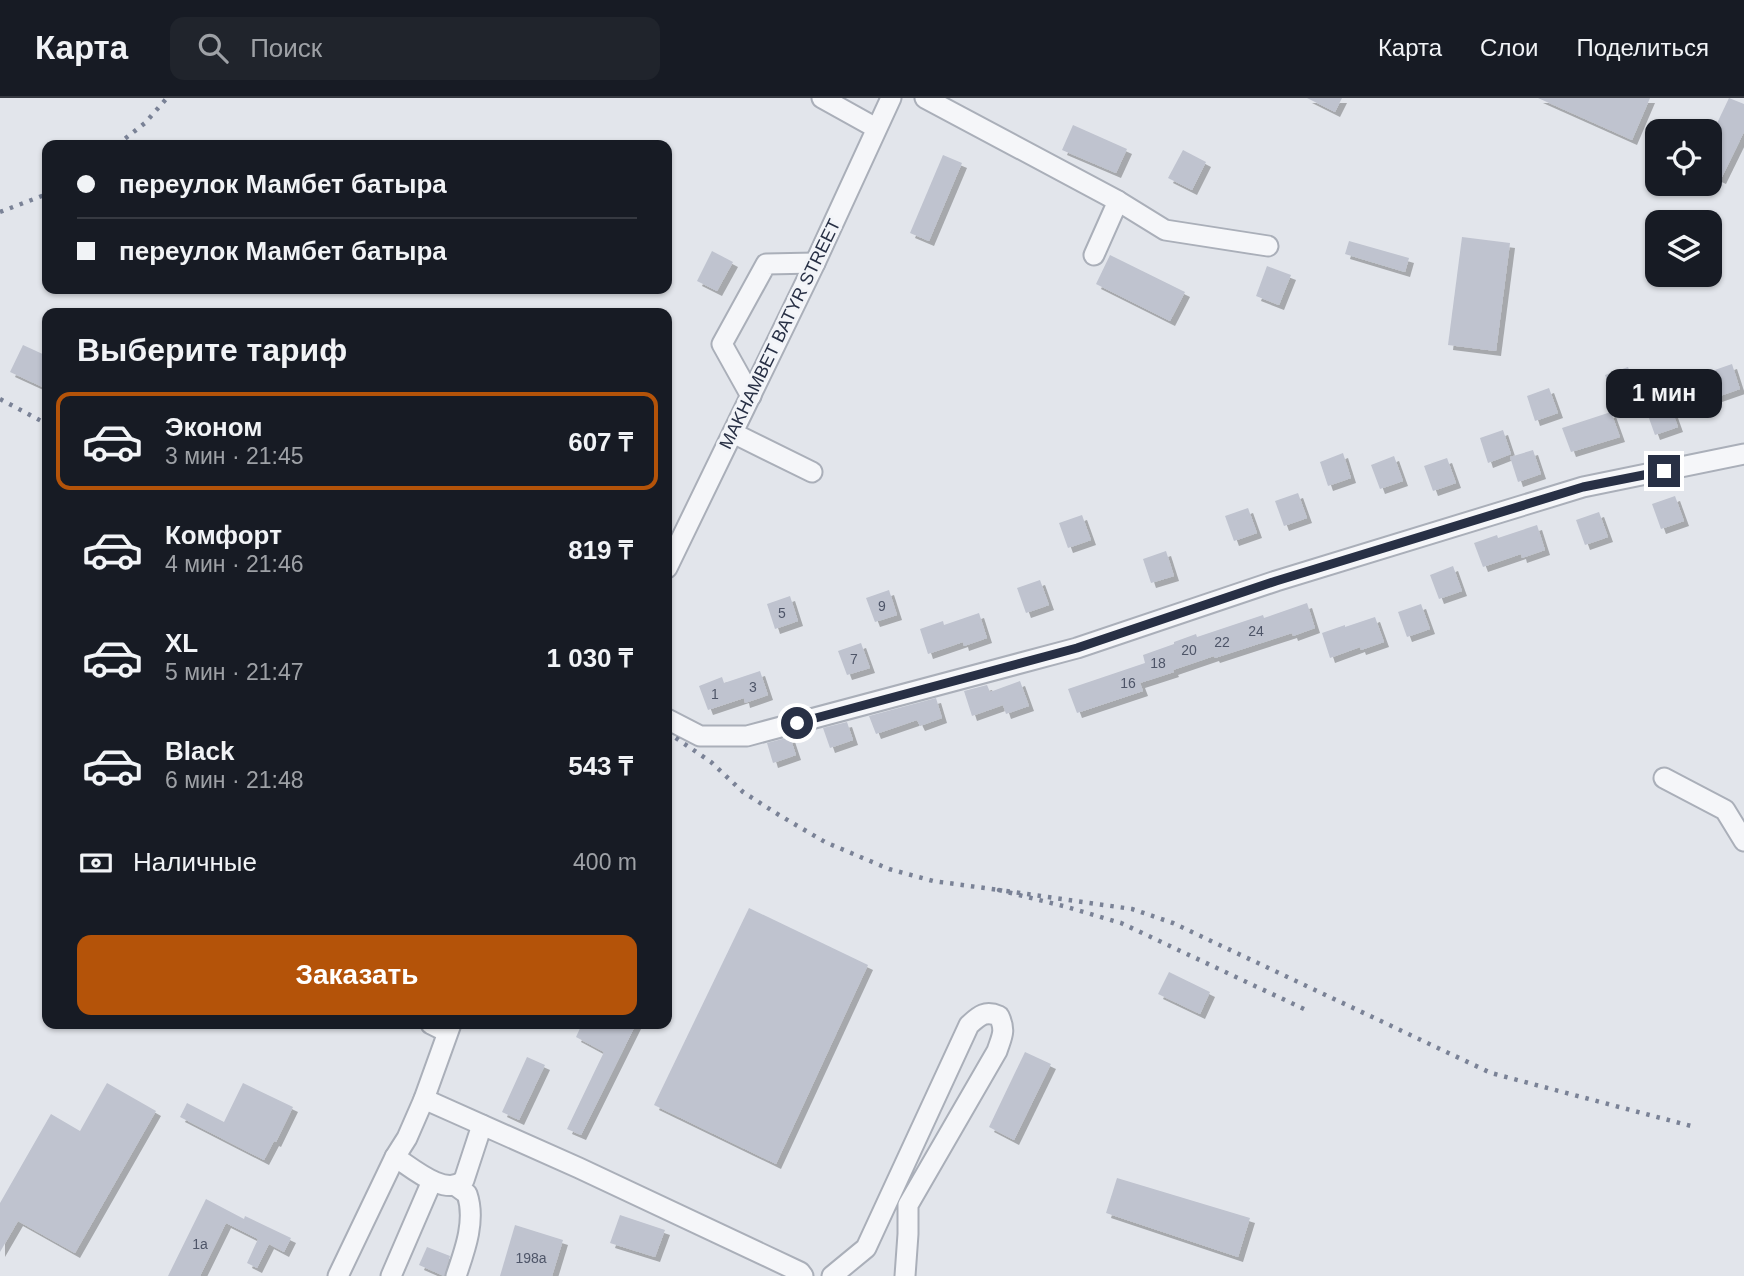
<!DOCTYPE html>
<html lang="ru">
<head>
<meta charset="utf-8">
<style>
  body { margin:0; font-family:Arial,sans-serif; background:#20242c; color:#f1f3f6; height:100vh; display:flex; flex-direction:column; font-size:26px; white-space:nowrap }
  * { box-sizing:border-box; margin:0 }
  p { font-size:23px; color:#9ea1a6 }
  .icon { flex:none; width:38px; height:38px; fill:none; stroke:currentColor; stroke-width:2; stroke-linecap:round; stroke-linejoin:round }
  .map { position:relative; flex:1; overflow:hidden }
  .side { position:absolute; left:42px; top:210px; width:630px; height:721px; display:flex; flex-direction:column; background:#171b24; border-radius:14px; box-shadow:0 2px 5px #0004 }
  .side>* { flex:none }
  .guide { position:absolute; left:42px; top:42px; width:630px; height:154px; border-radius:14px; box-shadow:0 2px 5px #0004; display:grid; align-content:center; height:154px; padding:0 35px; background:#171b24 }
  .buttons { position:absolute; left:1645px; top:21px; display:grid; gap:14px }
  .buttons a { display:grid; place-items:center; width:77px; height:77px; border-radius:14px; background:#171b24; box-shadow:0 2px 5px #0004; font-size:35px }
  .end { position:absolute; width:32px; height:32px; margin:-16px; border:9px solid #283045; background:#fff; box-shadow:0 0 0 4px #fff }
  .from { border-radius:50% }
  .bubble { position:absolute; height:49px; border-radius:14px; background:#171b24; box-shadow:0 2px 5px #0004; font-size:23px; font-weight:700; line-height:49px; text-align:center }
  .guide b { display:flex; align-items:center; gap:24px; height:66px; font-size:26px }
  .guide b+b { border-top:2px solid #363941 }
  .guide i { width:18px; height:18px; background:#f1f3f6 }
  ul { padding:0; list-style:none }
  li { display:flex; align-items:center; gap:21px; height:98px; margin:0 14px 10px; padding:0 21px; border:4px solid transparent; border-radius:14px }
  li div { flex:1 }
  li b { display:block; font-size:26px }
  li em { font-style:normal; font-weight:700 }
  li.active { border-color:#b45309 }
  li>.icon { width:63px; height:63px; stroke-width:1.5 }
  h2 { padding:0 35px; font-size:32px; line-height:84px }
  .pay { display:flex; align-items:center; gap:18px; height:77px; padding:0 35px; font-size:26px }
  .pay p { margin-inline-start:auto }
  .primary-button { display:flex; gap:14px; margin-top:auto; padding:14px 35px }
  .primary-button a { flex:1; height:80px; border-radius:14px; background:#b45309; color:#fff; font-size:28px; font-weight:700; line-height:80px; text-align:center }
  header { display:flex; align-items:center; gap:42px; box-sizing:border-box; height:98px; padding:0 35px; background:#171b24; border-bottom:2px solid #363941 }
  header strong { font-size:33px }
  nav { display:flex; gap:38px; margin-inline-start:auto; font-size:24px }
  .search { width:490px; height:63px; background:#20242c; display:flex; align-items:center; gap:18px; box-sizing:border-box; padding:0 24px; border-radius:14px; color:#9ea1a6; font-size:26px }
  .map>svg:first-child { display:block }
  .building { fill:#bfc3cf; filter:url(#shadow) }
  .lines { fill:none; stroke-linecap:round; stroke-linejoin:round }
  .minor-casing { stroke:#aaafb9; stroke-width:23 }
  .minor { stroke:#f5f6f9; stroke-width:19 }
  .rail { stroke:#7a8296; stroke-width:4.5; stroke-dasharray:3.5 7; stroke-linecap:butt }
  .route { stroke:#283045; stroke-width:9 }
  .labels { text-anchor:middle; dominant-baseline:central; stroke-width:6; stroke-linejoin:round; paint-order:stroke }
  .number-label { font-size:14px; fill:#4e5568 }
  .street-label { font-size:18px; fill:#283045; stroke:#f2f4f8 }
</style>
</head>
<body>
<header>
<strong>Карта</strong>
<div class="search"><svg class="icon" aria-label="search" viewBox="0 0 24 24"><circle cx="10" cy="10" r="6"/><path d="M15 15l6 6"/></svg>Поиск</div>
<nav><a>Карта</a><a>Слои</a><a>Поделиться</a></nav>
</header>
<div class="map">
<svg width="1744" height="1178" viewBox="0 0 1744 1178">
  <defs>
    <filter id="shadow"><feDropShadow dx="5" dy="5" stdDeviation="0" flood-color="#0004"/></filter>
  </defs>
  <rect width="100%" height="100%" fill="#e2e5eb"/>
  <g class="building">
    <path d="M1307,0h35l-7,14z"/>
    <path d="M1538,0h112l-18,42z"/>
    <path d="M1729,0l15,6v28l-23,47 -11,-5v-36z"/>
    <path d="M1073,27l54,24 -11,24 -54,-23z"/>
    <path d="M1183,52l23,12 -14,28 -24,-12z"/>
    <path d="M943,57l19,8 -33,78 -19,-8z"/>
    <path d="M1462,139l48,6 -14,108 -48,-6z"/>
    <path d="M1349,143l60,17 -4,14 -60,-18z"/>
    <path d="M712,153l21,11 -16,29 -20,-10z"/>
    <path d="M1110,157l75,37 -15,29 -74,-37z"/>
    <path d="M1267,168l24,9 -12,30 -23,-9z"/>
    <path d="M23,247l24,11v33l-37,-17z"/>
    <path d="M1732,266l8,25 -23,8 -8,-25z"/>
    <path d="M1628,269l9,25 -23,8 -9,-25z"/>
    <path d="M1549,290l9,25 -23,8 -8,-25z"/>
    <path d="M1669,304l9,25 -23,8 -9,-25z"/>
    <path d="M1611,314l9,25 -49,15 -9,-24z"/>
    <path d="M1503,332l8,24 -23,9 -8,-25z"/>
    <path d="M1533,352l8,24 -23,8 -8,-25z"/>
    <path d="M1343,355l8,25 -23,8 -8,-24z"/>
    <path d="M1394,358l9,25 -23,8 -9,-24z"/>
    <path d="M1447,360l9,25 -23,8 -9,-25z"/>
    <path d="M1298,395l9,25 -23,8 -9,-25z"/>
    <path d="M1675,398l9,25 -23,8 -9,-25z"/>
    <path d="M1248,410l9,25 -23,8 -9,-25z"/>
    <path d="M1599,414l9,25 -23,8 -9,-25z"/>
    <path d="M1082,417l9,25 -23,8 -9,-25z"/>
    <path d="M1537,427l8,25 -23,8 -1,-4 -38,13 -9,-24 23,-8 1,3z"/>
    <path d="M1166,453l8,25 -23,7 -8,-24z"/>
    <path d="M1453,468l9,25 -23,8 -9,-24z"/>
    <path d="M1040,482l9,25 -23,8 -9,-25z"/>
    <path d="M889,492l8,25 -22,7 -9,-24z"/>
    <path d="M790,498l8,25 -23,8 -8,-25z"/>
    <path d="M1307,505l8,25 -22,8 -1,-3 -77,25 -1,-2 -41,14 1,2 -34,11 3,8 -66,22 -9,-24 77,-26 -2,-8 31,-11v-2l22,-8 1,3 66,-22 1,3z"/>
    <path d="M1421,506l9,25 -23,8 -9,-25z"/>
    <path d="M979,515l8,25 -23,8 -1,-4 -35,12 -8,-25 23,-8 1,4z"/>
    <path d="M1375,519l9,25 -23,8 -1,-3 -30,11 -8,-25 23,-8v2z"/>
    <path d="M861,545l9,25 -23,7 -9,-24z"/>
    <path d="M760,573l8,24 -23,8 -1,-5 -36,12 -9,-24 23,-9 2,6z"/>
    <path d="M1020,583l9,25 -23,8 -3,-9 -31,11 -8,-25 23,-6 3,7z"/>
    <path d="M936,600l6,20 -22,8 -3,-6 -41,14 -7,-18z"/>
    <path d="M847,624l6,18 -23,8 -7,-20z"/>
    <path d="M790,639l6,18 -23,8 -6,-20z"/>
    <path d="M749,810l119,57 -92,199 -122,-59z"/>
    <path d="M1169,874l41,20 -10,22 -42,-20z"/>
    <path d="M582,926h54l-55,111 -14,-6 37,-77 -28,-15z"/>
    <path d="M1025,954l26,12 -37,76 -25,-13z"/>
    <path d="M527,959l18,8 -26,55 -17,-8z"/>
    <path d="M107,985l49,28 -81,142 -57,-32 -18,31v-49l51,-89 29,17z"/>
    <path d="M243,985l50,24 -17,35 -2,-1 -10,19 -84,-43 7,-14 37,19z"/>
    <path d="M1117,1080l133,40 -12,39 -132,-44z"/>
    <path d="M206,1101l38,20 1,-3 46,22 -7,14 -15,-8 -12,24 -10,-5 11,-24 -32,-16 -26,53h-32z"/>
    <path d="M620,1117l45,15 -10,27 -45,-14z"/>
    <path d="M515,1127l48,15 -11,36h-52z"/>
    <path d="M427,1149l23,9 -6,20 -25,-11z"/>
  </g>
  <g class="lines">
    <defs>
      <g id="minor">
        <path d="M822,0l54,30"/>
        <path d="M925,0l193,103 47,29 103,16"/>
        <path d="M1094,157l24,-54"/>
        <path d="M751,298l-29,-52 44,-80 49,-1"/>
        <path d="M733,335l79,39"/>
        <path d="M667,470l148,-305 76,-165"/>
        <path d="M667,621l33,17h47l330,-88 199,-67 307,-94 161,-33"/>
        <path d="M1664,680l61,32 19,31"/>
        <path d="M431,926l16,8"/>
        <path d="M424,1001l155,69 221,104 3,4"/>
        <path d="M395,1059c16,10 51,41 69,23l18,-55"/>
        <path d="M338,1178l57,-119 12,-19 17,-39 27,-75"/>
        <path d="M391,1178l41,-95"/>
        <path d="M456,1178c9,-26 20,-56 11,-82l-11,-8"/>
        <path d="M832,1178l34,-28 103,-223c10,-9 16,-15 30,-9 7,15 3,20 -2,35l-89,154v29l-3,42"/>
      </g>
    </defs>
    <use href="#minor" class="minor-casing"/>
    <use href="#minor" class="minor"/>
    <g class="rail">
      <path d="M117,47l28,-22 22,-25"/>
      <path d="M0,114l47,-18"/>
      <path d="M0,301l47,25"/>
      <path d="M667,634l44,30 32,30 36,23 46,27 64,27 44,12 66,9"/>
      <path d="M1304,911l-183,-86 -54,-16 -68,-17 133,19 41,14 318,150 200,53"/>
    </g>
  </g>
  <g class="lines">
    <path class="route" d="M797,625l280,-75 199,-67 307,-94 81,-16"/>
  </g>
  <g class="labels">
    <g class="number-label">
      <text x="882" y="508">9</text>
      <text x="782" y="515">5</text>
      <text x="1256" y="533">24</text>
      <text x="1222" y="544">22</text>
      <text x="1189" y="552">20</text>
      <text x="854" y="561">7</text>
      <text x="1158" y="565">18</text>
      <text x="1128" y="585">16</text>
      <text x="753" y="589">3</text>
      <text x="715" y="596">1</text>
      <text x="200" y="1146">1а</text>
      <text x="531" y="1160">198а</text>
    </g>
    <g class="street-label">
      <text transform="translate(780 236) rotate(-64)">MAKHAMBET BATYR STREET</text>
    </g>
  </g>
</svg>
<div class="buttons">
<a><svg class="icon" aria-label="locate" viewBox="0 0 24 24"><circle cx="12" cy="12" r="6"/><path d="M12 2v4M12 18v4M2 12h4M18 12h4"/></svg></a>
<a><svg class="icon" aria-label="layers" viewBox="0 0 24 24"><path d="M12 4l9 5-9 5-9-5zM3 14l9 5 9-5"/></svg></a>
</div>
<i class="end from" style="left:797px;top:625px"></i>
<i class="end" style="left:1664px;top:373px"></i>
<div class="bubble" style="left:1606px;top:271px;width:116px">1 мин</div>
<div class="guide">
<b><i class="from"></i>переулок Мамбет батыра</b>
<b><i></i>переулок Мамбет батыра</b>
</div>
<section class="side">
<h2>Выберите тариф</h2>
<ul>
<li class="active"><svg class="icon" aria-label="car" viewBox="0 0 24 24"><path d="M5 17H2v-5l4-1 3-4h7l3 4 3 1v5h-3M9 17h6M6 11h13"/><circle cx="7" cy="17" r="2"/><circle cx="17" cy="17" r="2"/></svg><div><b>Эконом</b><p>3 мин · 21:45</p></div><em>607 ₸</em></li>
<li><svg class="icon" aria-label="car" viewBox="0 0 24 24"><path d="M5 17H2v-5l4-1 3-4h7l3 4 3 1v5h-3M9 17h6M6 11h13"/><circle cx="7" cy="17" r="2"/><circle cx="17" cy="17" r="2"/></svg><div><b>Комфорт</b><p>4 мин · 21:46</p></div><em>819 ₸</em></li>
<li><svg class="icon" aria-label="car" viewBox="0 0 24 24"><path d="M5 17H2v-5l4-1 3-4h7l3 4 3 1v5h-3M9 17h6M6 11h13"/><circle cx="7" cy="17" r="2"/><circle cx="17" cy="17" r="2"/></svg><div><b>XL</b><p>5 мин · 21:47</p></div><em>1 030 ₸</em></li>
<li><svg class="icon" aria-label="car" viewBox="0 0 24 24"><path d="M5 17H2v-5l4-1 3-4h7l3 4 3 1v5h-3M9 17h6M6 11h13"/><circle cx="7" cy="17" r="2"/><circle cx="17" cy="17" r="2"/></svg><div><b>Black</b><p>6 мин · 21:48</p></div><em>543 ₸</em></li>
</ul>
<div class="pay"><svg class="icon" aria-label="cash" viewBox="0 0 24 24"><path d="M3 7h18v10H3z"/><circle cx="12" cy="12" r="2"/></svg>Наличные<p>400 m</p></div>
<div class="primary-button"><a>Заказать</a></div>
</section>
</div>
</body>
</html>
